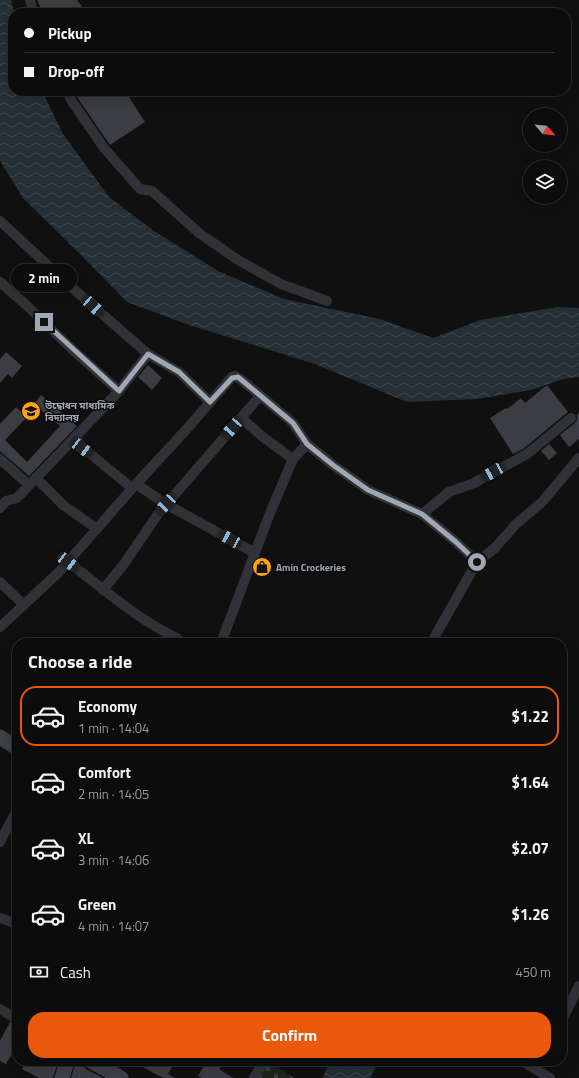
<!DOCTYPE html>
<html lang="en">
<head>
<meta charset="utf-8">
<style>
  body { margin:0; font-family:"Titillium Web","Noto Sans Bengali",sans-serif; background:#1a1a1b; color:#f1f3f6; height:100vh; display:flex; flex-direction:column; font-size:15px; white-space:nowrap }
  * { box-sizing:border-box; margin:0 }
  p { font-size:13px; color:#9a9b9d }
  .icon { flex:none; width:22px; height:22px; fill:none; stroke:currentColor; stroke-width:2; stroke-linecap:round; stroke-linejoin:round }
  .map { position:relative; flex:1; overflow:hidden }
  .sheet { position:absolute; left:12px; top:638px; width:555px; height:428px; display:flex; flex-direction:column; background:#0c0c0d; border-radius:16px; box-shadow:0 4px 16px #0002,0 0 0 1px #2c2c2e }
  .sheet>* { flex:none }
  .banner { position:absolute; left:8px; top:8px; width:563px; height:88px; border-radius:16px; box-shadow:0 4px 16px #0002,0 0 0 1px #2c2c2e; display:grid; align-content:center; height:88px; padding:0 16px; background:#0c0c0d }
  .needle { width:26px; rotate:117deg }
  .controls { position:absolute; left:523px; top:108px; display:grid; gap:8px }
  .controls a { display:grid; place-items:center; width:44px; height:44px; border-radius:50%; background:#0c0c0d; box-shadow:0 4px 16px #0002,0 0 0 1px #2c2c2e; font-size:20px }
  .end { position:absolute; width:18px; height:18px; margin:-9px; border:5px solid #9fa7b4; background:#111; box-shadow:0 0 0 2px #111 }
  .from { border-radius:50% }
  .bubble { position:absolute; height:28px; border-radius:14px; background:#0c0c0d; box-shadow:0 4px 16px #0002,0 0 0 1px #2c2c2e; font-size:13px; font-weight:700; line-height:28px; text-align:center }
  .car { position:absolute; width:12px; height:24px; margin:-12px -6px; border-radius:5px; box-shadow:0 0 3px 1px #0007; background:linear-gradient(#222 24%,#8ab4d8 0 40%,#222 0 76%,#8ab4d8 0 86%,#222 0) }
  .banner b { display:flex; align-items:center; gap:14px; height:38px; font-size:15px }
  .banner b+b { border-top:1px solid #2c2c2e }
  .banner i { width:10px; height:10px; background:#f1f3f6 }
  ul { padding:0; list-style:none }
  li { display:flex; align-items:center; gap:12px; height:60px; margin:0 8px 6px; padding:0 8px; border:2px solid transparent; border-radius:16px }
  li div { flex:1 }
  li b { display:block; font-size:15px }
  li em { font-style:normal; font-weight:700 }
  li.on { border-color:#ea580c }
  li>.icon { width:36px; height:36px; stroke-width:1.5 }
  h2 { padding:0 16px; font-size:18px; line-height:48px }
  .pay { display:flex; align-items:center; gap:10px; height:44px; padding:0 16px; font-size:15px }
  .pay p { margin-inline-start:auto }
  .action { display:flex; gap:8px; margin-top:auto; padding:8px 16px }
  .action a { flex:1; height:46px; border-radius:16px; background:#ea580c; color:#fff; font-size:16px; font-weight:700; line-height:46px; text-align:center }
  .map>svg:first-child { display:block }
  .cemetery { fill:url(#cemetery-stones) }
  .water { fill:url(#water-waves) }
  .building { fill:#3b3d42 }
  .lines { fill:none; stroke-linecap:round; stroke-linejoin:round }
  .street { stroke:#303237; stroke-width:10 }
  .secondary { stroke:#3e4147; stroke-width:15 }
  .route { stroke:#9fa7b4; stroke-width:5 }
  .labels { text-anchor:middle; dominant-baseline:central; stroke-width:3; stroke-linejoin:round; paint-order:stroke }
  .poi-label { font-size:10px; font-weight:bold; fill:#9fa7b4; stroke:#0b0b0c; text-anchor:start }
</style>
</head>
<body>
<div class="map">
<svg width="579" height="1078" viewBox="0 0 579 1078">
  <defs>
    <pattern id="cemetery-stones" width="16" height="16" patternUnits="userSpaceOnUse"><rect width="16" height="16" fill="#1c241c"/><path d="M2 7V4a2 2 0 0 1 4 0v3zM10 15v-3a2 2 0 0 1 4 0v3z" fill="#3a413b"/></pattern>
    <pattern id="water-waves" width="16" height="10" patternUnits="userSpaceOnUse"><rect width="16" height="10" fill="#252f36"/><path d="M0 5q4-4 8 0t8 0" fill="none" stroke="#414a51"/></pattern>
  </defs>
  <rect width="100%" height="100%" fill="#101011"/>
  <path class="cemetery" d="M269,1061l25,17h-40z"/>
  <g class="water">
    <path d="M0,0h11l3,13h-1v78h29l21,43 46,63 45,34 66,41 64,27 96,20 53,19 47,-18 78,-13 21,1v69l-16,2 -32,11 -54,9 -70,3 -92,-38 -129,-40 -59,-22 -45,-46 -59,-58 -23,-37z"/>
    <path d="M331,1061h48l-9,17h-48z"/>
  </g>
  <g class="building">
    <path d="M37,0h40l10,13h-44z"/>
    <path d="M74,91h51l20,31 -35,23 -33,-48z"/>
    <path d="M6,352l16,14 -10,12 -4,-4 -8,9v-24z"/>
    <path d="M148,365l14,13 -10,12 -14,-13z"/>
    <path d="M547,385l21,27 -45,37 -10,5 -23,-36 16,-10 1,1 14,-11 4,5z"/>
    <path d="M41,395l36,31 -48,50 -29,-25v-27l16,-17 11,10 -22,23 22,22 33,-36 -26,-22z"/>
    <path d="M579,412v27l-10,8 -9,-12 15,-12 2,-3v-5z"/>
    <path d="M549,444l8,9 -8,7 -8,-9z"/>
    <path d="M10,1022l7,3v20l-11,19 -6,-3v-20z"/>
    <path d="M26,1061h32l-5,17h-14l-17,-9z"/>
    <path d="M76,1061h6l1,4 3,4 17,9h-32z"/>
    <path d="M132,1061h43l-7,13 7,4h-12z"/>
    <path d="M195,1061h28l-4,8 14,9h-31l-4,-2 6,-10z"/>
  </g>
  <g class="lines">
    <g class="street">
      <path d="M30,0l3,13"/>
      <path d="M67,91l4,9 33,48 36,41 12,2 47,42 39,27 43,24 46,17"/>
      <path d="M0,221l70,65 78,68 31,18 31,30"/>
      <path d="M0,282l24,21 50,48 45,40"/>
      <path d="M241,418l22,19 30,22"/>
      <path d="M75,437l8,11 49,40"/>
      <path d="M0,459l29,26"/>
      <path d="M36,478l27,27 34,24"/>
      <path d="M136,484l30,20 89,49"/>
      <path d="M0,508l6,-7 11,-3 102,-107 29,-37"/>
      <path d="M422,514l27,-22 25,-9 53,-29 44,-36"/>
      <path d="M68,562c35,26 68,57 109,76l-1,5"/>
      <path d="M0,582l24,23"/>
      <path d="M103,590l21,-26 34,-50 102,-118"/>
      <path d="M0,627l59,-55 77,-88 49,-53 47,-54 3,-1 8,5 50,42 14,21 26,21 35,25 54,24 34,28 21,20"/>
      <path d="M221,643l49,-130 23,-54 14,-15"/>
      <path d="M431,643l46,-81 18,-14 20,-23 27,-23 37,-44"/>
      <path d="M0,842l17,-32"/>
      <path d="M0,918l17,6"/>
      <path d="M0,1009l17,10"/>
      <path d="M562,1020l17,-34"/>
      <path d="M522,1061l28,17"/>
      <path d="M254,1078l10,-17"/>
    </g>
    <g class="secondary">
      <path d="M0,737l17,11"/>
      <path d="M91,1061l30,17"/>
      <path d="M62,1078l5,-17"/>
    </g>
  </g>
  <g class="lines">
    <path class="route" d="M44,322l75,69 29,-37 31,18 31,30 22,-24 6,-1 55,46 14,21 26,21 35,25 54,24 34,28 21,20"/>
  </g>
  <defs>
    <symbol id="school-disc" viewBox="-11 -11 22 22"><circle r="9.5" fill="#ffa21a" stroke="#0b0b0c"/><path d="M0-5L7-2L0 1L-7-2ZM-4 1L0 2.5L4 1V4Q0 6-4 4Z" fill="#111"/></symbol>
    <symbol id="shop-disc" viewBox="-11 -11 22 22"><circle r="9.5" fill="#ffa21a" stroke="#0b0b0c"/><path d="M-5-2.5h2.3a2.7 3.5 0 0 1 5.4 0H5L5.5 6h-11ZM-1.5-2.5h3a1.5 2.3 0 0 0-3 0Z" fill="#111"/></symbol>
  </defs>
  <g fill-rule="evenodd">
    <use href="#school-disc" x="20" y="400" width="22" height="22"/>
    <use href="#shop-disc" x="251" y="556" width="22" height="22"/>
  </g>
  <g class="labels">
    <g class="poi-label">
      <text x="45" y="405">উদ্বোধন মাধ্যমিক<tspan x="45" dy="12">বিদ্যালয়</tspan></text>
      <text x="276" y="567">Amin Crockeries</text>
    </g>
  </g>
</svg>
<div class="controls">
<a><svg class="needle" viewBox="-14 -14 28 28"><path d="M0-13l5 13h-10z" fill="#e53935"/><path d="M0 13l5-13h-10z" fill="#9a9b9d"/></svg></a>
<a><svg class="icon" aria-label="layers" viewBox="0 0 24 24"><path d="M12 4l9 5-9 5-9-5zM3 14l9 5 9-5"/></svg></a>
</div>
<i class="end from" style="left:477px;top:562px"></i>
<i class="end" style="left:44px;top:322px"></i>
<div class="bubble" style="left:11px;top:264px;width:66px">2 min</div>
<i class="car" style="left:93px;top:306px;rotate:132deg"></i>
<i class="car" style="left:232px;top:428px;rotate:221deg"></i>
<i class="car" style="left:82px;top:448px;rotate:127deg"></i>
<i class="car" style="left:493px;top:472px;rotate:241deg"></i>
<i class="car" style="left:166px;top:504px;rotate:223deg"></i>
<i class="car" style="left:230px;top:539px;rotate:299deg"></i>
<i class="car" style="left:68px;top:562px;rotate:127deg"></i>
<div class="banner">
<b><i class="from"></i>Pickup</b>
<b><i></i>Drop-off</b>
</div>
<section class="sheet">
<h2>Choose a ride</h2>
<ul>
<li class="on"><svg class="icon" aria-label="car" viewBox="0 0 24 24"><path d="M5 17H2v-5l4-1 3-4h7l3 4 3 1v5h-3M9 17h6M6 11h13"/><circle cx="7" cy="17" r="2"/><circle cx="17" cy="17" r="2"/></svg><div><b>Economy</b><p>1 min · 14:04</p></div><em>$1.22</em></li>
<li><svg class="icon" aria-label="car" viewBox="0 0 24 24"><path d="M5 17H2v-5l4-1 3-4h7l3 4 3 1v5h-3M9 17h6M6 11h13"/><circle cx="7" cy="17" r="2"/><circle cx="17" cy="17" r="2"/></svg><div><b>Comfort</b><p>2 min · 14:05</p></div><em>$1.64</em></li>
<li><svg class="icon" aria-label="car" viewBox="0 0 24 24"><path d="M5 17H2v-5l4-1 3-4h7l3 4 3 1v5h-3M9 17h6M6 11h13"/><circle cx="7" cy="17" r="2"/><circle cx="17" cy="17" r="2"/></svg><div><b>XL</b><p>3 min · 14:06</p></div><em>$2.07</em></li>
<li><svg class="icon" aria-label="car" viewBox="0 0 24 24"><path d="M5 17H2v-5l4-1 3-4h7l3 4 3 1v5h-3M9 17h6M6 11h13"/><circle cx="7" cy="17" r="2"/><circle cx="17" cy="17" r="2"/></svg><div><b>Green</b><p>4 min · 14:07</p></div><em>$1.26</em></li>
</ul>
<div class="pay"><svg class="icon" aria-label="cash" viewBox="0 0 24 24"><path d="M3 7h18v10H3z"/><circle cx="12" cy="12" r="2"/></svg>Cash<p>450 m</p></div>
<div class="action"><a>Confirm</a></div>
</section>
</div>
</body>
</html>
